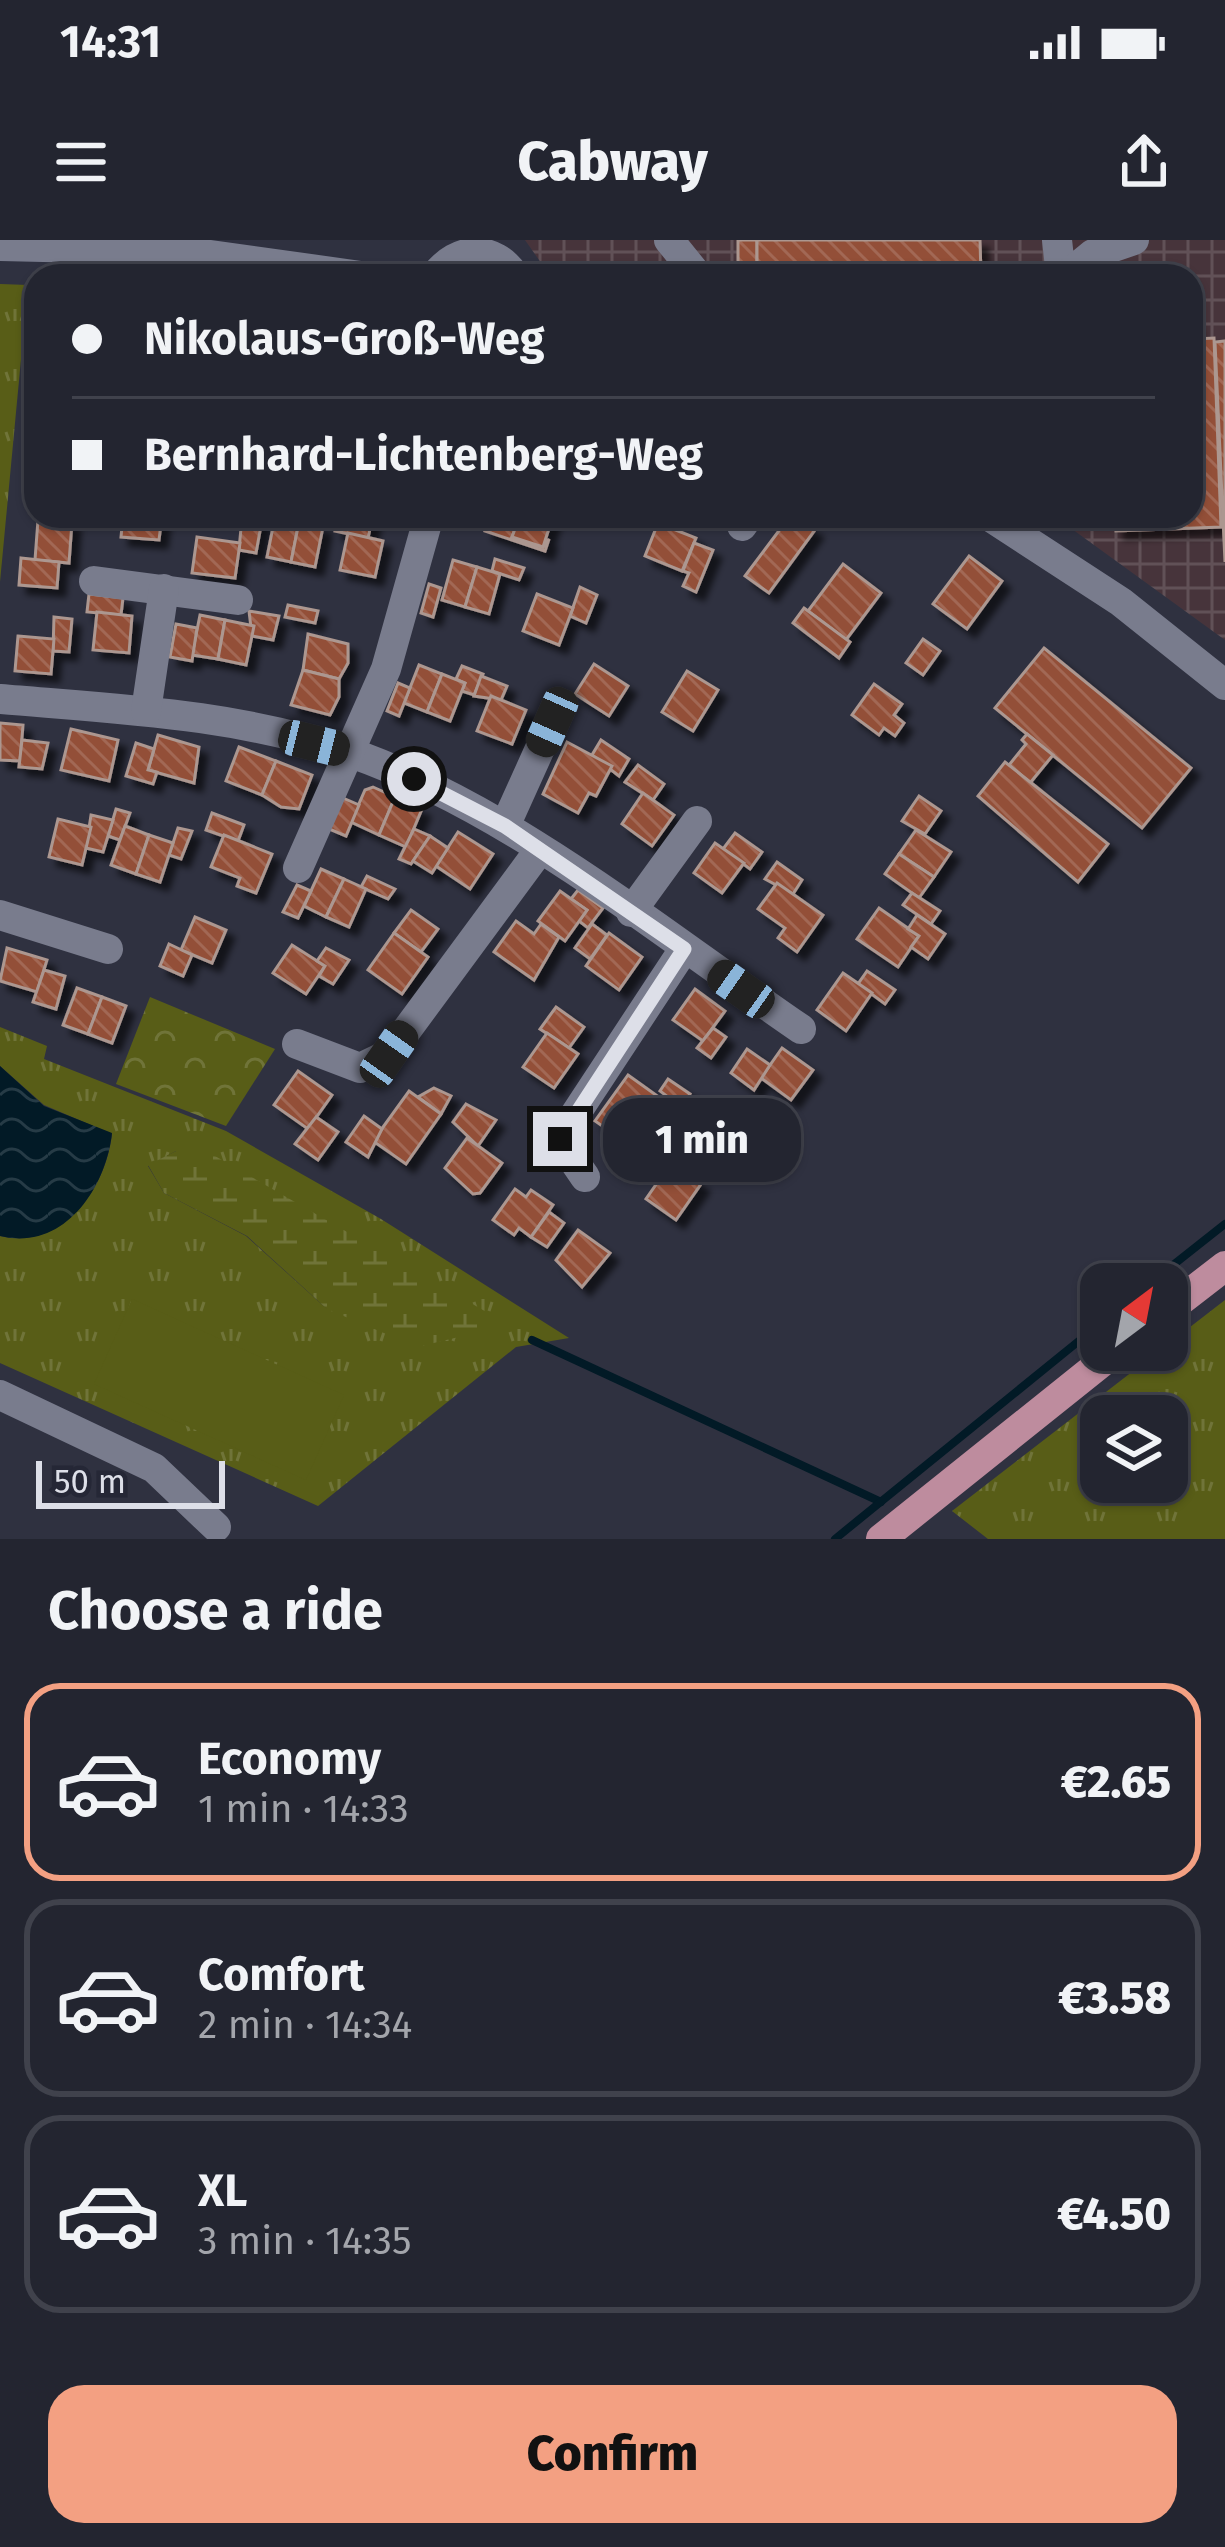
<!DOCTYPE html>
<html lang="en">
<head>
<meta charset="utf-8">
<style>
  body { margin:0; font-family:"Fira Sans",sans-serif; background:#2b2d38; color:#f1f3f6; height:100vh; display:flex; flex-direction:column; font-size:45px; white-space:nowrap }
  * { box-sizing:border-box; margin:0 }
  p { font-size:39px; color:#a3a5ab }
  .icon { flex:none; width:66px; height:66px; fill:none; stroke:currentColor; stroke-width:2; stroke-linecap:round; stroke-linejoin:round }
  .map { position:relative; height:1299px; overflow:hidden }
  .side { display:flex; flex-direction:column; background:#232530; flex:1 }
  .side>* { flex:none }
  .guide { position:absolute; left:24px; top:24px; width:1179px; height:264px; border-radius:36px; box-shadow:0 3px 9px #0004,0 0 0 3px #40424c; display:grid; align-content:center; height:264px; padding:0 48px; background:#232530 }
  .needle { width:78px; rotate:32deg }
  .controls { position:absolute; left:1080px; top:1023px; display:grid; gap:24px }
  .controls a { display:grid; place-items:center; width:108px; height:108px; border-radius:24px; background:#232530; box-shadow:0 3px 9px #0004,0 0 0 3px #40424c; font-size:60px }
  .scale { position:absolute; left:36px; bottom:30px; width:189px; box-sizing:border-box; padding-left:12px; border:6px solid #dddfe8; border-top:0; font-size:33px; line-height:42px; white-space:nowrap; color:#dddfe8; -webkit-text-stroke:9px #252736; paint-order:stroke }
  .end { position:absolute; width:54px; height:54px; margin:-27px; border:15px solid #dddfe8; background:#111; box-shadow:0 0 0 6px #111 }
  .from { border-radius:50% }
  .bubble { position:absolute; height:84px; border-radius:36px; background:#232530; box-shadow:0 3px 9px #0004,0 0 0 3px #40424c; font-size:39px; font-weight:800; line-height:84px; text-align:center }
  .car { position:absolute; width:36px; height:72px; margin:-36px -18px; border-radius:15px; box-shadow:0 0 9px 3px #0007; background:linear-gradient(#222 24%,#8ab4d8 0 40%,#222 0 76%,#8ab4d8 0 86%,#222 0) }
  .guide b { display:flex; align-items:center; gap:42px; height:114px; font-size:45px }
  .guide b+b { border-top:3px solid #40424c }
  .guide i { width:30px; height:30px; background:#f1f3f6 }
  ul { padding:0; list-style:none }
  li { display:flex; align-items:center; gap:36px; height:198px; margin:0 24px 18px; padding:0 24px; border:6px solid #40424c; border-radius:36px }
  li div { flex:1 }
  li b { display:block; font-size:45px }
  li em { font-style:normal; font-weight:800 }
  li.active { border-color:#f3a082 }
  li>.icon { width:108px; height:108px; stroke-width:1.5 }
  h2 { padding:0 48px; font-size:54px; line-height:144px }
  .button { display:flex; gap:24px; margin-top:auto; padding:24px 48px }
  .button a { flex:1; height:138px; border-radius:36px; background:#f3a082; color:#111; font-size:48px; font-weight:800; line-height:138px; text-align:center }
  .status { display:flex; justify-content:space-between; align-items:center; height:84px; padding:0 60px; background:#232530; direction:ltr }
  .status svg { height:33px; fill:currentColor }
  header { display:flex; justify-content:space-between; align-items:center; height:156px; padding:0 48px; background:#232530; font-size:54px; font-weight:800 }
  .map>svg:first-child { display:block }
  .industrial { fill:url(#industrial-grid) }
  .grass { fill:url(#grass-tufts); fill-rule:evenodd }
  .forest { fill:url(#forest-crowns) }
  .wetland { fill:url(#wetland-marsh) }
  .pitch { fill:#585d17 }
  .water { fill:url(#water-waves) }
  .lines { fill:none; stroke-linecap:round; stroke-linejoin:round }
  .stream { stroke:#021a26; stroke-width:8 }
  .building { fill:url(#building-back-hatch); stroke:#ac9790; stroke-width:3; filter:url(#shadow) }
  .minor { stroke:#797c8d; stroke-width:30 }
  .major { stroke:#be8c9e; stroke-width:30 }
  .route { stroke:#dddfe8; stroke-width:15 }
</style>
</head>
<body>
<div class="status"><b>14:31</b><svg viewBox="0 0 49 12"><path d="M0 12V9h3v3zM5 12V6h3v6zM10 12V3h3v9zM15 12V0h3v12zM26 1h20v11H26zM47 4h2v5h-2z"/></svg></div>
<header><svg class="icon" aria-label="menu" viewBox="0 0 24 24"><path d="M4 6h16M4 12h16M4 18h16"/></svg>Cabway<svg class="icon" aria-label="share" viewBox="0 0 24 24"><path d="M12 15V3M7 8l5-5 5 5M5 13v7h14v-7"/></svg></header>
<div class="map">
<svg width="1225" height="1299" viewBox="0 0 1225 1299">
  <defs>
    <pattern id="industrial-grid" width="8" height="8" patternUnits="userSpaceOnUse" patternTransform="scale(3)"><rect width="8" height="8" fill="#47343b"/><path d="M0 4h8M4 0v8" fill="none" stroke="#615157"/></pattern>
    <pattern id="grass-tufts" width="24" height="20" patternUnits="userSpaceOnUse" patternTransform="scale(3)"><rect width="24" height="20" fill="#585d17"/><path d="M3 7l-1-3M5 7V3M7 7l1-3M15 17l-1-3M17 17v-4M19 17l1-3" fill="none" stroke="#707439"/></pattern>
    <pattern id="forest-crowns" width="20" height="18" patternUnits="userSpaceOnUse" patternTransform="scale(3)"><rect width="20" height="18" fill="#585d17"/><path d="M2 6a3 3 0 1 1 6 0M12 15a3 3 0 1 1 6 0" fill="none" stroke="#707439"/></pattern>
    <pattern id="wetland-marsh" width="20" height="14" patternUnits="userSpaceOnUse" patternTransform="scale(3)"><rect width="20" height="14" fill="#585d17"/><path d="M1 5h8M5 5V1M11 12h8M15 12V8" fill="none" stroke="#707439"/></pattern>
    <pattern id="water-waves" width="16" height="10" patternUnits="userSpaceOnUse" patternTransform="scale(3)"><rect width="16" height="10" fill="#021a26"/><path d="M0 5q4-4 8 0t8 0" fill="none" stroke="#263b46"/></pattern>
    <pattern id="building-back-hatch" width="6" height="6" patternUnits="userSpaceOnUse" patternTransform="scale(3)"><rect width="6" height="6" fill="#934f37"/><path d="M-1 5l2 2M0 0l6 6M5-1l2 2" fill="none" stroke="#a26854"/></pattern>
    <filter id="shadow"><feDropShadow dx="8" dy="8" stdDeviation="3" flood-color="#0009"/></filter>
  </defs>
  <rect width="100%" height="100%" fill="#2f3140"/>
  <path class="industrial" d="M525,0h700v400l-171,-124h137v-240h-627l-18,-6z"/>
  <g class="grass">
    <path d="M0,44l28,1 -28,297z"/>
    <path d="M0,787l47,19 -3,13 182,72 155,88 188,119 -53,9 -198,159 -318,-143v-127c63,15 106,-48 112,-102l-68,-29 -44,-39zM176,911l151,158 -81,-73 -82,-43 -16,-27z"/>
    <path d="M1225,1060v239h-237l-36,-28zM1167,1176v66h-66v-66z"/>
  </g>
  <path class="forest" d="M150,757l125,52 -49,77 -110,-42z"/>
  <path class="wetland" d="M176,911l32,1 301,173 -92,22 -90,-38 -80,-73 -83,-43 -16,-28z"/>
  <path class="pitch" d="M132,1059l212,96 -38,85 -212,-96z"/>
  <path class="water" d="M0,826l44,40 68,27c-6,55 -48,119 -112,103z"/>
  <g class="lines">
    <g class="stream">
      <path d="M1149,1044l76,-60"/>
      <path d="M532,1100l349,162"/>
      <path d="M835,1299l266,-216"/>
    </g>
  </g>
  <g class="building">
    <rect x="738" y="0" width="19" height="36"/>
    <path d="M757,0h223l1,36h-224z"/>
    <path d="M1191,78l5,21 18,-1 7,189 -105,4 -1,-15h76z"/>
    <path d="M1225,101v221l-10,-220z"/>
    <path d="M123,276h39l-3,24 -38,-3z"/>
    <path d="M338,276h35l-5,22 -33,-7z"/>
    <path d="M491,276l24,13 -3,8 31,10 6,-8 -4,12 -60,-20z"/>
    <path d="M494,276h59l-10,31 -31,-10 3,-8 -22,-8z"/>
    <path d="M790,276l25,14 -46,63 -24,-17z"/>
    <path d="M242,277l20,3 -6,33 -17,-3z"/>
    <path d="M275,277l24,5 -8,40 -24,-5z"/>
    <path d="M38,280l34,2 -3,41 -34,-3z"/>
    <path d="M299,282l24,5 -8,40 -24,-5z"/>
    <path d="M658,283l38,15 -14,33 -37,-15z"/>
    <path d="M348,293l35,8 -8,36 -35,-7z"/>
    <path d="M197,297l43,6 -5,35 -43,-5z"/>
    <path d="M694,303l19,7 -17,42 -13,-6 6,-13 -6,-2z"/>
    <path d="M969,316l33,25 -35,48 -34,-25z"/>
    <path d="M21,318l38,4 -2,26 -38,-3z"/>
    <path d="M495,319l29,9 -5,12 -27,-9z"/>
    <path d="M453,320l24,7 -12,40 -23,-7z"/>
    <path d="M843,324l38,29 -35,47 -38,-29z"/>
    <path d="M477,327l23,7 -11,40 -24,-7z"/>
    <path d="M429,344l12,4 -8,29 -12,-4z"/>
    <path d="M580,347l17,8 -11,28 -16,-7z"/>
    <path d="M89,354l34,4 -2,17 -34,-3z"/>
    <path d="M537,354l36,14 -14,37 -36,-14z"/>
    <path d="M288,365l30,6 -3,12 -30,-6z"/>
    <path d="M804,368l46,34 -11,16 -46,-35z"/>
    <path d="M249,371l30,5 -6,24 -21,-4z"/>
    <path d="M97,372l35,4 -3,37 -36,-3z"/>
    <path d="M200,375l25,5 -7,39 -26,-4z"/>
    <path d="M54,377l18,2 -3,33 -16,-1z"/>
    <path d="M225,380l29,6 -8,39 -28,-6z"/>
    <path d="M176,384l21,4 -5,33 -22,-4z"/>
    <path d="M308,394l40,10v19l-9,16 -36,-9z"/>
    <path d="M18,396l36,3 -3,35 -36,-3z"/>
    <path d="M923,399l17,12 -17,24 -17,-12z"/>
    <path d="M1044,408l147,120 -49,60 -147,-120z"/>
    <path d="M594,424l34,22 -19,30 -34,-22z"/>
    <path d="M419,425l23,9 -15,38 -23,-9z"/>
    <path d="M462,426l21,8 -9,21 -12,-4 3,-8 -9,-4z"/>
    <path d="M303,430l36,9v18l-9,18 -39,-10z"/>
    <path d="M687,431l31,19 -25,41 -31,-19z"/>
    <path d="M442,434l23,9 -15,38 -23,-9z"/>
    <path d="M481,436l26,10 -6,14 -27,-4z"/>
    <path d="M398,443l12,5 -11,28 -12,-5z"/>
    <path d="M874,444l28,20 -8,11 10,8 -9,13 -11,-8 -5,7 -27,-20z"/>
    <path d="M491,456l35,14 -14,34 -35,-13z"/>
    <path d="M0,483l23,2 -3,36 -20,-1z"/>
    <path d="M71,489l47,11 -9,41 -48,-11z"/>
    <path d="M1027,494l26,21 -23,28 -21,-18 17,-21 -4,-4z"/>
    <path d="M158,495l41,12 -5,36 -46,-13z"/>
    <path d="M22,500l26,3 -6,26 -23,-2z"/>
    <path d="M601,500l28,19 -10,17 -27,-21z"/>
    <path d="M567,502l45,24 -16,30 -7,-3 -11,20 -35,-19z"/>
    <path d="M136,503l18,6 -6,21 9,2 -4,12 -27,-8z"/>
    <path d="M239,507l37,14 -14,34 -36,-14z"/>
    <path d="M276,521l36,14 -13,34 -18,-2 -19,-12z"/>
    <path d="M1005,522l103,82 -30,38 -100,-86z"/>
    <path d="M638,525l26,19 -11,16 -28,-18z"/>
    <path d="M373,547l22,10 -16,38 -28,-13 14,-32z"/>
    <path d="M643,553l31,22 -22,31 -30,-22z"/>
    <path d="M919,556l22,15 -16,23 -23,-13z"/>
    <path d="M395,557l27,12 -16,38 -27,-12z"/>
    <path d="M343,558l16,7 -13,31 -17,-7z"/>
    <path d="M116,569l14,4 -10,27 -12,-4z"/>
    <path d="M212,573l32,12 -6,16 -32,-11z"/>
    <path d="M91,575l22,5 -10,32 -17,-4z"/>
    <path d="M58,579l33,8 -9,38 -33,-8z"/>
    <path d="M125,586l24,9 -13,39 -25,-9z"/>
    <path d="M178,588l14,3 -11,28 -12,-4z"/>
    <path d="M414,589l16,7 -19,28 -12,-5z"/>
    <path d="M916,590l35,22 -17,25 -35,-23z"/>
    <path d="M458,592l35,22 -23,35 -34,-23z"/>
    <path d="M735,593l27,19 -12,17 -27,-20z"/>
    <path d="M149,595l24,8 -13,39 -24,-8z"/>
    <path d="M224,595l48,19 -16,39 -19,-7 3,-8 -29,-11z"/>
    <path d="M430,596l18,12 -16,25 -19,-12z"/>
    <path d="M715,603l29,20 -22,30 -28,-20z"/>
    <path d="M899,614l35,23 -15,21 -34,-24z"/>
    <path d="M777,622l25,18 -9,14 -28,-15z"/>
    <path d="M321,629l23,10 -18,38 -22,-11z"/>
    <path d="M367,636l28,13 -7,10 -27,-12z"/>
    <path d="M344,639l22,10 -17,38 -23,-10z"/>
    <path d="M777,643l46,32 -26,37 -19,-14 7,-10 -27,-19z"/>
    <path d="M297,645l14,6 -13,27 -15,-6z"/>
    <path d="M578,650l25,18 -15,20 -9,-7 8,-11 -16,-11z"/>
    <path d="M560,651l27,19 -22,31 -27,-20z"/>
    <path d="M912,653l28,18 -9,13 -28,-19z"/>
    <path d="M879,668l40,28 -21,31 -41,-28z"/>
    <path d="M411,670l27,19 -17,23 -27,-19z"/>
    <path d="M917,675l28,19 -17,25 -17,-12 8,-11 -11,-7z"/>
    <path d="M195,677l31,13 -14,33 -31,-13z"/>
    <path d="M516,681l18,13 7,-10 18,13 -25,43 -40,-28z"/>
    <path d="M592,684l15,11 -17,24 -15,-11z"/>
    <path d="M394,693l34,24 -26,37 -34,-24z"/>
    <path d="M609,693l33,24 -23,33 -33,-24z"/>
    <path d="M169,704l23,11 -9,21 -23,-10z"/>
    <path d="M292,705l33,21 -19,28 -33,-21z"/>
    <path d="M7,708l40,12 -10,32 -37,-11z"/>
    <path d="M326,708l23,12 -16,24 -14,-8 6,-10 -8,-5z"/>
    <path d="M44,730l21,6 -9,33 -23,-7z"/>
    <path d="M867,731l28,19 -10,14 -27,-20z"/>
    <path d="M843,733l29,20 -26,38 -29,-21z"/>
    <path d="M77,748l25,9 -14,37 -25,-9z"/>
    <path d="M695,749l30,22 -22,30 -30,-21z"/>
    <path d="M102,757l24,9 -14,37 -24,-9z"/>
    <path d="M556,767l28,20 -15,21 -29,-19z"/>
    <path d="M713,788l13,9 -15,21 -14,-10z"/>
    <path d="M547,793l31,21 -24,34 -31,-21z"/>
    <path d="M782,808l31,22 -22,30 -30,-22z"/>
    <path d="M747,809l23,16 -16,25 -23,-17z"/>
    <path d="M298,831l34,24 -24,34 -34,-24z"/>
    <path d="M628,835l35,25 -12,17 -10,-7 -20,29 -26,-18z"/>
    <path d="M668,839l22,15 -9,13 -21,-16z"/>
    <path d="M434,848l17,8 -10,18 -23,-17z"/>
    <path d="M409,851l32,23 -35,50 -33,-23z"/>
    <path d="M722,858l40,28 -27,38 -40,-28z"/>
    <path d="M686,860l23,17 -15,24 -25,-17z"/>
    <path d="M466,864l30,16 -18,26 -25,-24z"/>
    <path d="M364,876l18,13 -14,28 -22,-15z"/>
    <path d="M316,877l22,15 -20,28 -23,-16z"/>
    <path d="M467,898l35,25 -22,30 -7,1 -28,-26z"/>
    <path d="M658,900l23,16 -19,21 -20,-14z"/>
    <path d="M671,923l30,21 -25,36 -30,-21z"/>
    <path d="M515,949l11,8 5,-7 22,15 -22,32 -12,-9 -5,7 -21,-15z"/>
    <path d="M549,972l15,11 -17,24 -16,-10z"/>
    <path d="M578,990l32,23 -28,34 -26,-27z"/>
  </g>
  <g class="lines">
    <g class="minor">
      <path d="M669,0l29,36"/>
      <path d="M1057,0l4,36"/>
      <path d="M0,6l174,4 187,26"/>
      <path d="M435,36c22,-30 59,-32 80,0"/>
      <path d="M1066,36l27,-22 41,-14"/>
      <path d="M989,276l132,86 104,83"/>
      <path d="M742,286l7,-10"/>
      <path d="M94,341l144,19"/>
      <path d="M0,459c118,10 239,15 351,54 158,55 311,181 450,276"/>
      <path d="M146,471l18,-122"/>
      <path d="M505,586l47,-104"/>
      <path d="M298,628l88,-199 43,-153"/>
      <path d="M631,672l66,-91"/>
      <path d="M0,675l108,34"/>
      <path d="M297,804l63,24 29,-14 149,-202"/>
      <path d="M585,937l-26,-38 125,-190"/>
      <path d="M0,1155l154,73 62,59"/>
    </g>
    <g class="major">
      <path d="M1167,1071l58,-45"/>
      <path d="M881,1299l236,-189"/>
    </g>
  </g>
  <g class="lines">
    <path class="route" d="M414,539l91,47 179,123 -124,190"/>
  </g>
</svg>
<div class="controls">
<a><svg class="needle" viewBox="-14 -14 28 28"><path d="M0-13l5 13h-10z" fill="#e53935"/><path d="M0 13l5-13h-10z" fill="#a3a5ab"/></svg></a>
<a><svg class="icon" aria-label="layers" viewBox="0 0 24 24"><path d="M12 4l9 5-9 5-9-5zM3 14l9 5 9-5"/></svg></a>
</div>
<div class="scale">50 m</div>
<i class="end from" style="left:414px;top:539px"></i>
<i class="end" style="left:560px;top:899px"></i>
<div class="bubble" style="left:603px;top:858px;width:198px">1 min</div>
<i class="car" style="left:552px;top:482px;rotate:204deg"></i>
<i class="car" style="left:314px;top:503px;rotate:104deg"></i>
<i class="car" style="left:741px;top:749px;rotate:305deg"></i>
<i class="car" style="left:389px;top:814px;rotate:35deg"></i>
<div class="guide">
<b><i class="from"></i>Nikolaus-Groß-Weg</b>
<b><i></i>Bernhard-Lichtenberg-Weg</b>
</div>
</div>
<section class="side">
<h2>Choose a ride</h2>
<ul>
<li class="active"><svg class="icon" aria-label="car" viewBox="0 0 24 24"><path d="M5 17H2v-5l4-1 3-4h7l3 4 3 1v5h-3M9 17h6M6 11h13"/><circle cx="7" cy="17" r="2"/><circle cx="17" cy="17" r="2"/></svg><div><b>Economy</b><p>1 min · 14:33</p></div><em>€2.65</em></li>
<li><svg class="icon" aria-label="car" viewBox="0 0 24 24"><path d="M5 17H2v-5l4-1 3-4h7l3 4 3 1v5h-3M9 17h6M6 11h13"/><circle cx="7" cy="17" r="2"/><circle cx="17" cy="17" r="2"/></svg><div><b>Comfort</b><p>2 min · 14:34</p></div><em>€3.58</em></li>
<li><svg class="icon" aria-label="car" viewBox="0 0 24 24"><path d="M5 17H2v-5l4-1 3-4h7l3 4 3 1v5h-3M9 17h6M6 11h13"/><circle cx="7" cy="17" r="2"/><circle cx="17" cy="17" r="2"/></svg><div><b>XL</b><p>3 min · 14:35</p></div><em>€4.50</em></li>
</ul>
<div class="button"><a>Confirm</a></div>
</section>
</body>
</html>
